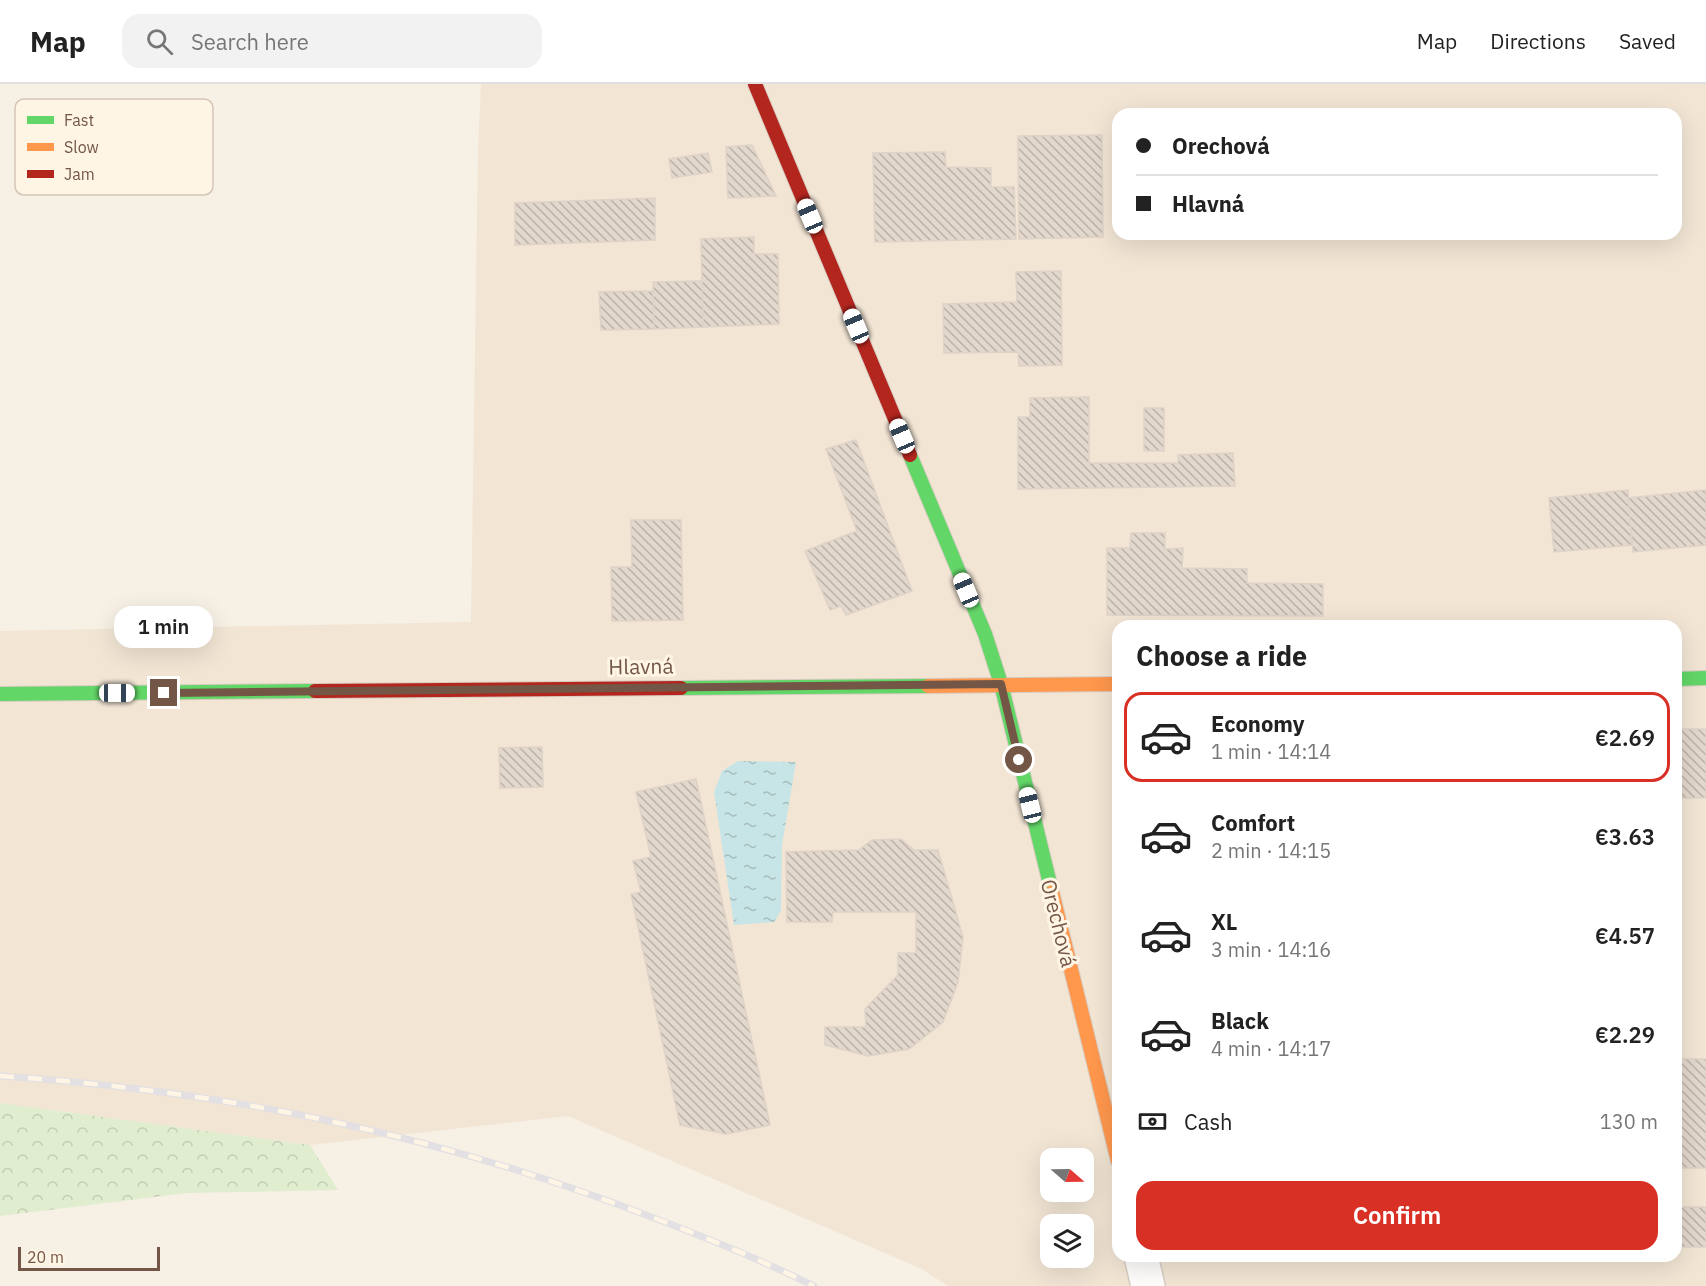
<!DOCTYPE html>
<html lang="en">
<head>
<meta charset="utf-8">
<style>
  body { margin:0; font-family:"IBM Plex Sans",sans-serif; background:#f2f2f2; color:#222; height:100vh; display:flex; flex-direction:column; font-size:22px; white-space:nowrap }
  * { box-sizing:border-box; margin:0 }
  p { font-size:20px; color:#767676 }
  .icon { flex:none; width:33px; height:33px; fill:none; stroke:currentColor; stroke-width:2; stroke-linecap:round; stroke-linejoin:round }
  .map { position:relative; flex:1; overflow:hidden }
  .details { position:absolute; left:1112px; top:536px; width:570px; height:642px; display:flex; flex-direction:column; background:#fff; border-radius:18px; box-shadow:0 6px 24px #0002 }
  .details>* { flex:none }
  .banner { position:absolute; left:1112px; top:24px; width:570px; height:132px; border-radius:18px; box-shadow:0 6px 24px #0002; display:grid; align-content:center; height:132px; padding:0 24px; background:#fff }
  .needle { width:39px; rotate:110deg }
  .tools { position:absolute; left:1040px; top:1064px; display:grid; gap:12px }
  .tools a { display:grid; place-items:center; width:54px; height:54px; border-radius:12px; background:#fff; box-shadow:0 6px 24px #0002; font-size:30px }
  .scale { position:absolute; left:18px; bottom:15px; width:142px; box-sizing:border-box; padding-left:6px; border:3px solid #745646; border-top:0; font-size:16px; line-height:21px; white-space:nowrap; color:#745646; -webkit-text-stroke:4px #fff5e5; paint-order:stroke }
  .end { position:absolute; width:27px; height:27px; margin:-14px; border:8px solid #745646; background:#fff; box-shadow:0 0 0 3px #fff }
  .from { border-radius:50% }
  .bubble { position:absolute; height:42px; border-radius:18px; background:#fff; box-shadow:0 6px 24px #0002; font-size:20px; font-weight:600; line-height:42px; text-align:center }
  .car { position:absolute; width:18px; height:36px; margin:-18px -9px; border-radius:8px; box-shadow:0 0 4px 2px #0007; background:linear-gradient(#fff 24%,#345 0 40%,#fff 0 76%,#345 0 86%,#fff 0) }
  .banner b { display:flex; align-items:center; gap:21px; height:57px; font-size:22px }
  .banner b+b { border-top:2px solid #e0e0e0 }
  .banner i { width:15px; height:15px; background:#222 }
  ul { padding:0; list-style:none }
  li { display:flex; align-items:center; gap:18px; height:90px; margin:0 12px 9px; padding:0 12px; border:3px solid transparent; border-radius:18px }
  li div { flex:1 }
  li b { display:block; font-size:22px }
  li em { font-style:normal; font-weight:600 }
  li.active { border-color:#d93025 }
  li>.icon { width:54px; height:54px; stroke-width:1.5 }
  h2 { padding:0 24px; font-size:27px; line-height:72px }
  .pay { display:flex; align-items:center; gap:15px; height:66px; padding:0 24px; font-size:22px }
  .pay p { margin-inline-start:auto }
  .button { display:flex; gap:12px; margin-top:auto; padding:12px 24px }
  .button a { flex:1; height:69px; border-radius:18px; background:#d93025; color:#fff; font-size:24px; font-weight:600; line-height:69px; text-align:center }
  header { display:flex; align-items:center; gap:36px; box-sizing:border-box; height:84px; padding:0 30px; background:#fff; border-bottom:2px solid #e0e0e0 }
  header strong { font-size:28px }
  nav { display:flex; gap:33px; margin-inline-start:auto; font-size:21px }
  .search { width:420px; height:54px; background:#f2f2f2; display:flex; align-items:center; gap:15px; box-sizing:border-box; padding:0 21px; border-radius:18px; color:#767676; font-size:22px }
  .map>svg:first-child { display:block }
  .residential { fill:#f2e5d4; fill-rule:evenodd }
  .forest { fill:url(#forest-crowns) }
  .water { fill:url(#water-ripples) }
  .building { fill:url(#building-back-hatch); stroke:#dfd2c7; stroke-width:1.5 }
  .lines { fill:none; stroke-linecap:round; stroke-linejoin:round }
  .street-casing { stroke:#d7cdc3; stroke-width:36 }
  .fast-casing { stroke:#d7ccc2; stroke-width:16 }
  .slow-casing { stroke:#d7ccc2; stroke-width:16 }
  .jam-casing { stroke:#d7ccc2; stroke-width:16 }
  .street { stroke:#fefdfb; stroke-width:33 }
  .fast { stroke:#63d668; stroke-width:14 }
  .slow { stroke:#ff974d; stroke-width:14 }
  .jam { stroke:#b3261e; stroke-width:14 }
  .rail-casing { stroke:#e3e0e3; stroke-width:7 }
  .rail { stroke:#fff5e5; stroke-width:4.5; stroke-dasharray:14; stroke-linecap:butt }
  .route { stroke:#745646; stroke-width:8 }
  .labels { text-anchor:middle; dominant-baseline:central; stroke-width:6; stroke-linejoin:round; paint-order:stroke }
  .street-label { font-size:21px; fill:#745646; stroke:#fff5e5 }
  .key { fill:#fff5e5; stroke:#d5c5b5; stroke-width:1.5 }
  .key-label { font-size:16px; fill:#745646 }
</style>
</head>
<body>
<header>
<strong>Map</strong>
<div class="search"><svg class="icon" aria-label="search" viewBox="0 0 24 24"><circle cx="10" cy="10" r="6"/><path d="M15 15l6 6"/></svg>Search here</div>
<nav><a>Map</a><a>Directions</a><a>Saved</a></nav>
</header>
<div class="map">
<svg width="1706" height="1202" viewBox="0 0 1706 1202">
  <defs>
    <pattern id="forest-crowns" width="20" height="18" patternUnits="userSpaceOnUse" patternTransform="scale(1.5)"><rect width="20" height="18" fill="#e1edcf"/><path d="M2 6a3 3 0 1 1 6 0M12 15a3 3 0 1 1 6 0" fill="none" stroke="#c4cdb3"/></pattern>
    <pattern id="water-ripples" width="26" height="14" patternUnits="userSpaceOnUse" patternTransform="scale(1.5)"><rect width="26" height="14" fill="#c7e5e6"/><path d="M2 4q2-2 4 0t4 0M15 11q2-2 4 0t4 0" fill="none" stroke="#a6bcbc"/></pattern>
    <pattern id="building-back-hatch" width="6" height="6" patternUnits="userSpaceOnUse" patternTransform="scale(1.5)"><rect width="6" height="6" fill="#e3d8cd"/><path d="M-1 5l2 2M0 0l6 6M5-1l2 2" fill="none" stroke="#bdb2a8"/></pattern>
  </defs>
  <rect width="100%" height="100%" fill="#f6f0e5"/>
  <path class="residential" d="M481,0h1225v1202h-758l-26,-17 -354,-153 -258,29 -310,-42v-472l471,-9 7,-473zM1118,30h558v120h-558zM1118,542h558v630h-558zM1050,1074h33v33h-33zM1050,1140h33v33h-33z"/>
  <path class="forest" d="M0,1019l310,42 28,45 -151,3 -187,23z"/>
  <path class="water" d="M738,677l58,1 -14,83 -1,66 -7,11 -40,3 -20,-133 8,-21z"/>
  <g class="building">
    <path d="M1102,51l1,102 -84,2 -1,-103z"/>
    <path d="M752,61l24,51 -48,2 -2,-51z"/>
    <path d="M945,68l1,15 45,1v19h23l2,52 -141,3 -2,-89z"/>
    <path d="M708,69l4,19 -40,6 -3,-19z"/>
    <path d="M655,114v42l-140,5v-42z"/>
    <path d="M754,153v17h24l1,70 -76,3 -2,-88z"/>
    <path d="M1061,187l1,94 -43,1 -1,-14 -74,1 -1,-49 74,-2 -1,-30z"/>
    <path d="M702,197l1,46 -49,2 -1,-47z"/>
    <path d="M653,207l1,38 -53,1 -2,-38z"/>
    <path d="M1089,313v66h89v-8l55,-2 2,33 -217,3v-72h12v-19z"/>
    <rect x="1144" y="324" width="20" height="43"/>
    <path d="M856,356l56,151 -66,24 -5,-9 -11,4 -25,-59 52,-20 -31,-82z"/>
    <path d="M1628,406l4,55 -78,7 -5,-54z"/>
    <path d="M1706,406v55l-73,7 -5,-54z"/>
    <path d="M631,436h50l2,100 -71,1 -1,-54h21z"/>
    <path d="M1131,449h34v16l18,-1 -1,20 65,1v14l76,1v32l-216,-1v-67h23z"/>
    <rect x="1676" y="645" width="30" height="69"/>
    <path d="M542,663l1,40 -43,1 -1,-40z"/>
    <path d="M696,695l74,346 -44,9 -46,-9 -49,-231 10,-2 -8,-31 18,-4 -15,-65z"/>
    <path d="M901,755l13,11h24l25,87 -5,45 -15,40 -34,27 -41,7 -43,-11v-18h41l-1,-18 33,-34v-22h18v-41h-83l-1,10h-45l-1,-70 73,-2 13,-10z"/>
    <rect x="1678" y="975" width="28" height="109"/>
    <rect x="1676" y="1123" width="30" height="40"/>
  </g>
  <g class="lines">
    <defs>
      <path id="street" d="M1141,1172l7,30"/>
      <g id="fast">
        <path d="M910,371l75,179 16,50 51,208"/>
        <path d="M1676,595l30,-1"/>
        <path d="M681,604l247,-2"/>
        <path d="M0,610l315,-3"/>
      </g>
      <g id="slow">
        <path d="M928,602l190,-2"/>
        <path d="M1052,808l66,269"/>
      </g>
      <g id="jam">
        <path d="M755,0l155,371"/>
        <path d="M315,607l366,-3"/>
      </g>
    </defs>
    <use href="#street" class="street-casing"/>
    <use href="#fast" class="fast-casing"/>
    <use href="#slow" class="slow-casing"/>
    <use href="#jam" class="jam-casing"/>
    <use href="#street" class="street"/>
    <use href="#fast" class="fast"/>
    <use href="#slow" class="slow"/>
    <use href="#jam" class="jam"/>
    <defs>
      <path id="rail" d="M0,992c226,15 434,58 646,139 57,21 113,44 168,71"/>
    </defs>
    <use href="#rail" class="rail-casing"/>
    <use href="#rail" class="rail"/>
  </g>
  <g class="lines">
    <path class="route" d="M164,609l837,-9 18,76"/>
  </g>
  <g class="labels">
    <g class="street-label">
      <text transform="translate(641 582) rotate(-1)">Hlavná</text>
      <text transform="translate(1059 839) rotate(76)">Orechová</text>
    </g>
  </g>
  <rect x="15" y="15" width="198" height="96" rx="9" class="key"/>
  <rect x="27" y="32" width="27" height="8" fill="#63d668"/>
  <rect x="27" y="59" width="27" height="8" fill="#ff974d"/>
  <rect x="27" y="86" width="27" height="8" fill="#b3261e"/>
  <g class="key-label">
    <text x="64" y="42">Fast</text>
    <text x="64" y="69">Slow</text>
    <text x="64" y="96">Jam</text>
  </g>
</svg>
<div class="tools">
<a><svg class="needle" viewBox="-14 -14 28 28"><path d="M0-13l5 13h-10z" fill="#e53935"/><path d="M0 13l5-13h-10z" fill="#767676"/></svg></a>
<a><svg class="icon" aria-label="layers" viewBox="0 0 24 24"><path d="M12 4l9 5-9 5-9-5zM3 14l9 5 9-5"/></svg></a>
</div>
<div class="scale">20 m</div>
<i class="end from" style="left:1019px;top:676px"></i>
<i class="end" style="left:164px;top:609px"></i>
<div class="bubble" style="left:114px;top:522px;width:99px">1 min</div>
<i class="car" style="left:810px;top:132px;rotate:337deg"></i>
<i class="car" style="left:856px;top:242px;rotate:337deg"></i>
<i class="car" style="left:902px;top:352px;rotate:337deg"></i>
<i class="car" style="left:966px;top:506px;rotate:337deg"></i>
<i class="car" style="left:117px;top:609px;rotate:90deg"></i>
<i class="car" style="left:1030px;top:721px;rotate:346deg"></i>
<div class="banner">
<b><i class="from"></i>Orechová</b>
<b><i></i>Hlavná</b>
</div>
<section class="details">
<h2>Choose a ride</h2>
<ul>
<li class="active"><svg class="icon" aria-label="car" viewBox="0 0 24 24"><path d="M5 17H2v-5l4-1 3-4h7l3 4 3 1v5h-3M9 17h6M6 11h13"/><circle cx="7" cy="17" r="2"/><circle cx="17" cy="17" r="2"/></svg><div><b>Economy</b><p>1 min · 14:14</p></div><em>€2.69</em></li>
<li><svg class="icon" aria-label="car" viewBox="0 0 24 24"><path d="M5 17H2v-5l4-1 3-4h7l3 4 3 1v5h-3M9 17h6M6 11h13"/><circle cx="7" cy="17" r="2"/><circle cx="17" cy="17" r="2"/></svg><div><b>Comfort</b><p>2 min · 14:15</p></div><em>€3.63</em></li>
<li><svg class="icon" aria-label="car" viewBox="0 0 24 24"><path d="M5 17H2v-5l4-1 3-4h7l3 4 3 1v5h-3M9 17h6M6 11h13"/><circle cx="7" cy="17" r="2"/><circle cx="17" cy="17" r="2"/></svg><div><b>XL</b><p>3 min · 14:16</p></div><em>€4.57</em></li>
<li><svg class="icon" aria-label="car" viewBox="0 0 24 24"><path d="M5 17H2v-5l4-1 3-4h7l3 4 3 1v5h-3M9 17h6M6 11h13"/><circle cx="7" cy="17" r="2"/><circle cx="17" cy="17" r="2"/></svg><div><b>Black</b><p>4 min · 14:17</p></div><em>€2.29</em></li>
</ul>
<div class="pay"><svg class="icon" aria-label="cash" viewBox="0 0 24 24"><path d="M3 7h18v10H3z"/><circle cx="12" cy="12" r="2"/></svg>Cash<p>130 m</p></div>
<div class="button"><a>Confirm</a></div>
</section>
</div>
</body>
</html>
